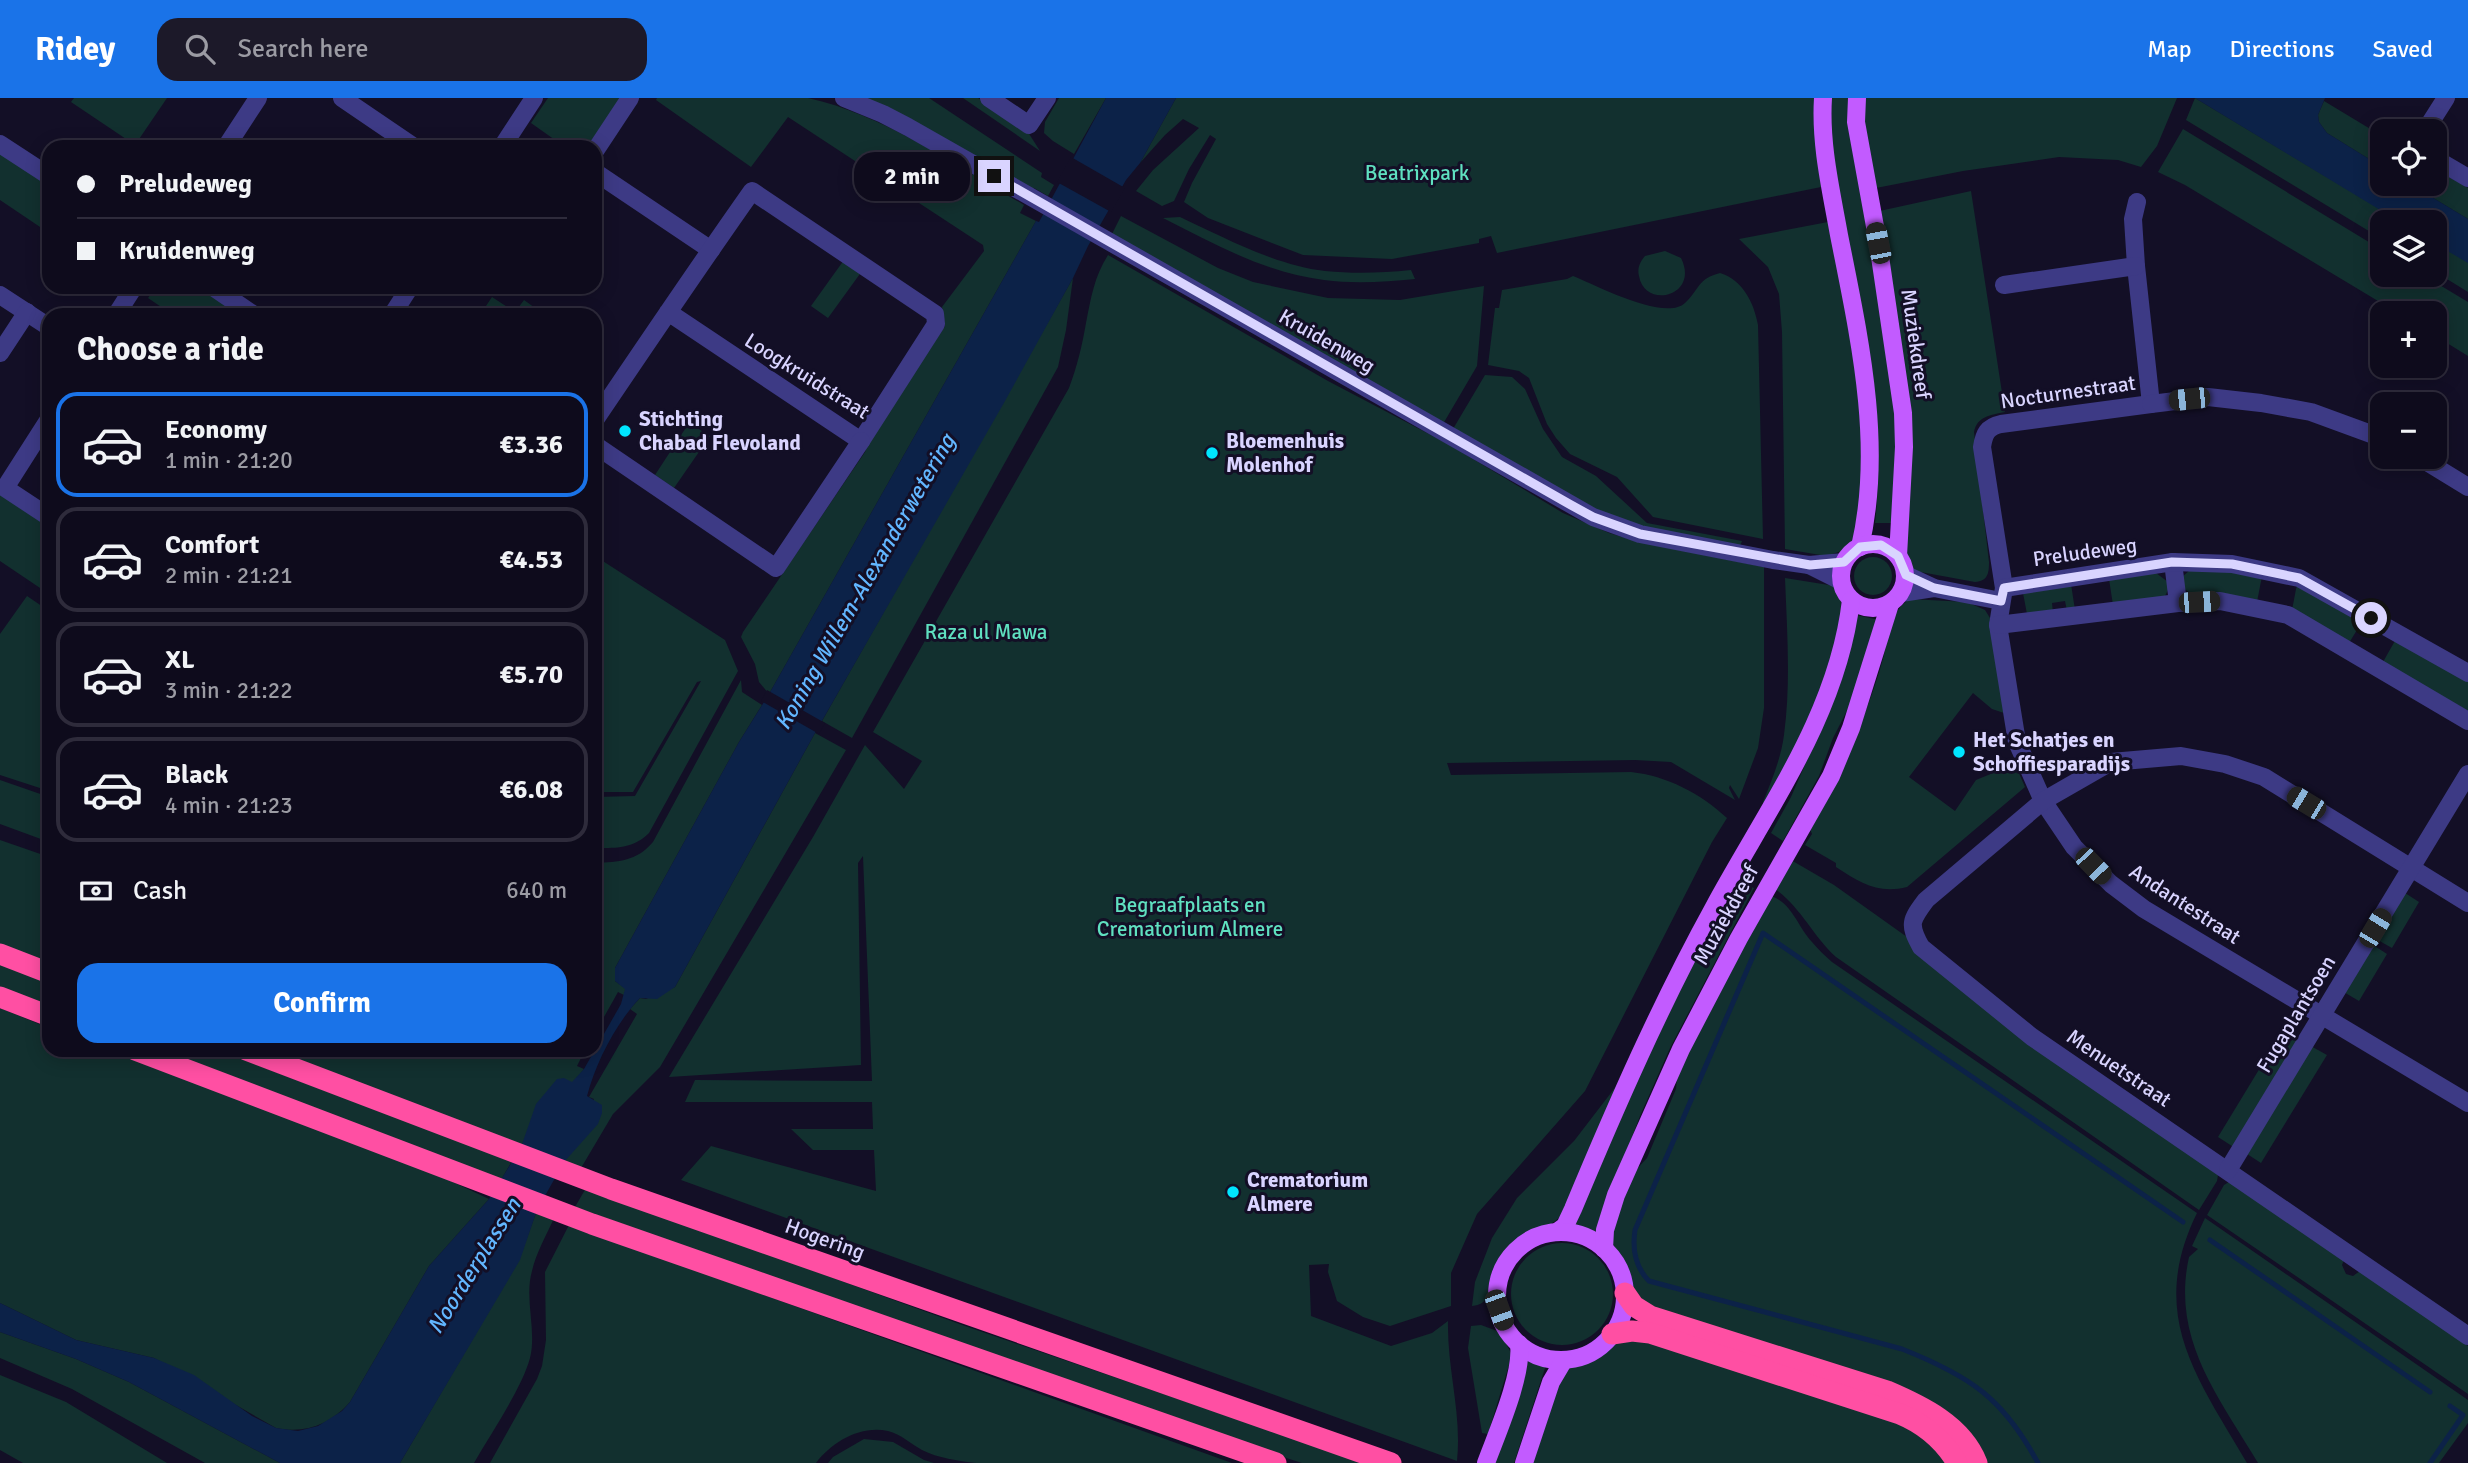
<!DOCTYPE html>
<html lang="en">
<head>
<meta charset="utf-8">
<style>
  body { margin:0; font-family:Signika,sans-serif; background:#1c1929; color:#f1f3f6; height:100vh; display:flex; flex-direction:column; font-size:26px; white-space:nowrap }
  * { box-sizing:border-box; margin:0 }
  p { font-size:23px; color:#9b9ba3 }
  .icon { flex:none; width:38px; height:38px; fill:none; stroke:currentColor; stroke-width:2; stroke-linecap:round; stroke-linejoin:round }
  .map { position:relative; flex:1; overflow:hidden }
  .sheet { position:absolute; left:42px; top:210px; width:560px; height:749px; display:flex; flex-direction:column; background:#0e0b1c; border-radius:21px; box-shadow:0 4px 18px #0003,0 0 0 2px #2e2b3b }
  .sheet>* { flex:none }
  .guide { position:absolute; left:42px; top:42px; width:560px; height:154px; border-radius:21px; box-shadow:0 4px 18px #0003,0 0 0 2px #2e2b3b; display:grid; align-content:center; height:154px; padding:0 35px; background:#0e0b1c }
  .controls { position:absolute; left:2370px; top:21px; display:grid; gap:14px }
  .controls a { display:grid; place-items:center; width:77px; height:77px; border-radius:14px; background:#0e0b1c; box-shadow:0 4px 18px #0003,0 0 0 2px #2e2b3b; font-size:35px }
  .end { position:absolute; width:32px; height:32px; margin:-16px; border:9px solid #d9d4ff; background:#111; box-shadow:0 0 0 4px #111 }
  .from { border-radius:50% }
  .bubble { position:absolute; height:49px; border-radius:21px; background:#0e0b1c; box-shadow:0 4px 18px #0003,0 0 0 2px #2e2b3b; font-size:23px; font-weight:700; line-height:49px; text-align:center }
  .car { position:absolute; width:21px; height:42px; margin:-21px -10px; border-radius:9px; box-shadow:0 0 5px 2px #0007; background:linear-gradient(#222 24%,#8ab4d8 0 40%,#222 0 76%,#8ab4d8 0 86%,#222 0) }
  .guide b { display:flex; align-items:center; gap:24px; height:66px; font-size:26px }
  .guide b+b { border-top:2px solid #2e2b3b }
  .guide i { width:18px; height:18px; background:#f1f3f6 }
  ul { padding:0; list-style:none }
  li { display:flex; align-items:center; gap:21px; height:105px; margin:0 14px 10px; padding:0 21px; border:4px solid #2e2b3b; border-radius:21px }
  li div { flex:1 }
  li b { display:block; font-size:26px }
  li em { font-style:normal; font-weight:700 }
  li.selected { border-color:#1a73e8 }
  li>.icon { width:63px; height:63px; stroke-width:1.5 }
  h2 { padding:0 35px; font-size:32px; line-height:84px }
  .pay { display:flex; align-items:center; gap:18px; height:77px; padding:0 35px; font-size:26px }
  .pay p { margin-inline-start:auto }
  .primary-button { display:flex; gap:14px; margin-top:auto; padding:14px 35px }
  .primary-button a { flex:1; height:80px; border-radius:21px; background:#1a73e8; color:#fff; font-size:28px; font-weight:700; line-height:80px; text-align:center }
  header { display:flex; align-items:center; gap:42px; box-sizing:border-box; height:98px; padding:0 35px; background:#1a73e8; color:#fff }
  header strong { font-size:33px }
  nav { display:flex; gap:38px; margin-inline-start:auto; font-size:24px }
  .search { width:490px; height:63px; background:#1c1929; display:flex; align-items:center; gap:18px; box-sizing:border-box; padding:0 24px; border-radius:21px; color:#9b9ba3; font-size:26px }
  .map>svg:first-child { display:block }
  .green { fill:#12302f }
  .water { fill:#0c2248 }
  .pier { fill:#130f26 }
  .lines { fill:none; stroke-linecap:round; stroke-linejoin:round }
  .stream { stroke:#0c2248; stroke-width:5 }
  .minor { stroke:#3d3a85; stroke-width:18 }
  .major { stroke:#c25bff; stroke-width:18 }
  .highway { stroke:#ff4fa3; stroke-width:21 }
  .route { stroke:#d9d4ff; stroke-width:9 }
  .poi-dot { fill:#00e5ff; stroke:#130f26; stroke-width:2.5 }
  .labels { text-anchor:middle; dominant-baseline:central; stroke-width:6; stroke-linejoin:round; paint-order:stroke }
  .park-label { font-size:21px; fill:#5fe0c0; stroke:#130f26 }
  .street-label { font-size:21px; fill:#d9d4ff; stroke:#130f26 }
  .poi-label { font-size:21px; font-weight:bold; fill:#d9d4ff; stroke:#130f26; text-anchor:start }
  .water-label { font-size:23px; font-style:italic; fill:#62b6ff; stroke:#130f26 }
</style>
</head>
<body>
<header>
<strong>Ridey</strong>
<div class="search"><svg class="icon" aria-label="search" viewBox="0 0 24 24"><circle cx="10" cy="10" r="6"/><path d="M15 15l6 6"/></svg>Search here</div>
<nav><a>Map</a><a>Directions</a><a>Saved</a></nav>
</header>
<div class="map">
<svg width="2468" height="1365" viewBox="0 0 2468 1365">
  <rect width="100%" height="100%" fill="#130f26"/>
  <g class="green">
    <path d="M74,0h93l-32,47 -64,-43z"/>
    <path d="M548,0h74l-33,49h-24l-34,-24z"/>
    <path d="M657,0h151c77,17 148,68 216,107l-4,8 16,8 -267,473 -10,-12 -4,-18 -14,-27 2,-5 122,-180 4,-11 76,-115 -3,-19 42,-56 -1,-6 -195,-128 -37,50 -95,-67z"/>
    <path d="M863,0h66l113,75 -1,4 13,8 -6,11 -14,-8 -3,4z"/>
    <path d="M963,0h15l48,31 14,22z"/>
    <path d="M1059,0h47l-32,56 -21,-13 -9,-8 1,-11z"/>
    <path d="M1176,0h641l9,88 -329,67 -6,-17 -12,3v4l-87,16 -89,-4 -95,-37 -24,-16 8,-19 24,-44 -6,-4 -21,34 -15,32 -12,5 -26,-15 17,-21 46,-42 -16,-9 -18,16 -25,28z"/>
    <path d="M1826,0h27l46,330 -7,95h-17c10,-82 -10,-158 -24,-239 -10,-62 -17,-124 -25,-186z"/>
    <path d="M1862,0h315l-20,48 -16,21 -23,-7 -59,-3 -96,14 -87,17 -11,-41z"/>
    <path d="M2195,0l207,124h-20v17l-196,-119z"/>
    <path d="M2324,3l58,35v31l-55,-34 -8,-11 -1,-7z"/>
    <path d="M2183,31l199,121v25h41l45,27v54l-34,-21v-22h-36l-213,-128 -27,-13z"/>
    <path d="M0,55l49,33v47l-49,-33z"/>
    <path d="M2434,70l34,20v31l-58,-35h24z"/>
    <path d="M1971,93l34,221c-14,3 -28,4 -31,20l15,130c0,11 -1,19 -14,20l-60,-11 -10,-12 1,-30 -31,-317z"/>
    <path d="M1121,118l97,52 35,14 75,16 72,2 84,-14 -7,80 -34,58 -331,-190z"/>
    <path d="M1180,119c45,21 95,48 145,54 29,3 57,2 86,-1l4,9c-30,3 -61,5 -91,1 -58,-7 -110,-36 -161,-62z"/>
    <path d="M1828,124l29,128 7,141 -11,49 -8,10 -19,6 -41,-7 -3,-217 -3,-38 -11,-27 -29,-28z"/>
    <path d="M2434,144l34,20v30l-34,-21z"/>
    <path d="M1665,153l16,7c19,38 -36,52 -42,18 -2,-8 1,-14 6,-20z"/>
    <path d="M1108,157l220,126 120,63 115,69 46,20 30,9 125,25v141l-6,40 -19,51 -9,-14 -1,3 6,12 -64,-38 -36,-2 -188,3 4,12 180,-3c36,4 69,21 96,46l-15,24 -127,249 -108,123 -26,59v33l-61,20 -27,-9 -26,-16 -9,-29 1,-8 -20,1 2,51 80,30 41,-13 16,-12c-1,49 14,92 9,140l-776,-281 30,-34 165,45 -2,-41h-61l-22,-21h82l-1,-27h-187l10,-22 177,1 -9,-225 -5,7 3,202 -192,12 144,-240 52,-92 39,44 18,-28 -49,-29 196,-344c8,-21 13,-42 17,-65 5,-25 8,-46 22,-68z"/>
    <path d="M844,162l18,11 -34,47 -17,-12z"/>
    <path d="M1720,175c23,7 34,30 38,52l5,214 -110,-22 -36,-40 -47,-23 -14,-16 -9,-14 -18,-46 -10,-7 -31,-6 7,-57h4l3,-18 65,-11 6,-3c23,9 92,46 112,27 15,-14 12,-24 35,-30z"/>
    <path d="M1073,180l-7,52 -8,37 -206,371 -30,-17z"/>
    <path d="M156,189h45l42,28h-70l-25,-17z"/>
    <path d="M492,199l23,15 9,-12 21,15h-65z"/>
    <path d="M1485,277l27,2 13,12 18,40 19,28 34,19 51,47 95,18 -2,5 -121,-24 -166,-93z"/>
    <path d="M689,325l21,13 -36,52 -19,-13z"/>
    <path d="M0,395l49,33v68l-49,-33z"/>
    <path d="M595,458l130,84 13,31 -89,162c-16,16 -33,15 -54,15v-51l40,-1 66,-115 -4,1 -64,110h-38z"/>
    <circle cx="1873" cy="478" r="19"/>
    <path d="M2230,471l32,7 -5,26 -65,-8 -8,-5 -2,-12 7,-6z"/>
    <path d="M2156,475l12,9 1,6 -4,8 -52,9 -4,-26z"/>
    <path d="M1785,480l50,8c2,5 5,10 6,15 10,42 -55,166 -75,207l-3,-6c9,-22 18,-44 21,-67 7,-52 3,-105 1,-157z"/>
    <path d="M2071,486l4,26 -8,1 -2,-10 -13,2 1,10 -26,1 -4,-21z"/>
    <path d="M2297,486l66,36 -14,23 -57,-33z"/>
    <path d="M27,498l22,15v180l-49,-16v-141z"/>
    <path d="M1910,501l57,3 18,8 5,8 4,13 10,82 -12,-4 -19,-16 -64,84 46,34 21,-31 39,-16 10,23 -118,100c-29,7 -47,-4 -71,-20v-4l-31,-18 7,-11 -2,-5c30,-58 57,-111 74,-174 5,-21 6,-44 26,-56z"/>
    <path d="M1856,517l23,5 -27,81 -19,37 -14,38 -36,65 -12,-8 20,-36 35,-81z"/>
    <path d="M2396,541l72,41v31l-85,-49z"/>
    <path d="M741,582l1,12 20,13 -23,37 -124,226v13l11,8 -2,6 -6,-3 -23,41v-170c24,-1 42,-2 58,-21z"/>
    <path d="M815,635l31,17 -186,317 -47,47 -32,54 -17,-6 30,-63 -5,-2 48,-83 -7,-5 10,-11 6,1 29,-12z"/>
    <path d="M0,682l49,17v45l-49,-18z"/>
    <path d="M0,742l49,17v111l-49,-19z"/>
    <path d="M1791,762l43,25 73,52 308,234 3,4 -1,6 -18,29 -363,-253c-23,-21 -36,-51 -61,-68z"/>
    <path d="M1742,785l12,5 -84,160 -30,68 -45,117 -20,-7 53,-131 43,-99 62,-108z"/>
    <path d="M2402,793l17,11 -27,46 -16,-9z"/>
    <path d="M1770,798c21,5 28,31 42,46 6,7 13,14 20,20l365,251c-50,102 0,164 50,250h-260l-335,-153 -20,-20 -3,-16 -16,-30 -1,-16 23,-57 12,-13 29,-69 2,-23z"/>
    <path d="M2370,845l17,11 -28,47 -17,-10z"/>
    <path d="M0,866l49,19v27l-49,-19z"/>
    <path d="M0,910l49,20v22h58l314,117 68,32 -60,67 -79,136c-20,23 -45,32 -74,26l-122,-70 -78,-18 -76,-37z"/>
    <path d="M2283,932l17,10 -65,108 -17,-11z"/>
    <path d="M2309,947l18,10 -66,108 -17,-11z"/>
    <path d="M155,952h62l295,111 -11,19z"/>
    <path d="M259,952h326l-8,16 7,3 -63,78z"/>
    <path d="M1617,987l-53,128c-19,21 -42,17 -63,45 -4,4 -8,9 -9,14 -3,15 -1,33 -20,34l3,-24 17,-44 25,-40 57,-57z"/>
    <path d="M2229,1084l115,78 -2,5 4,9 7,2 7,-5 108,75v48l-261,-179 17,-30z"/>
    <path d="M586,1090l379,138 400,137h-63l-115,-37 -612,-219z"/>
    <path d="M537,1112l18,6c-8,18 -19,37 -23,55 -8,28 5,59 -2,87 -8,30 -40,77 -56,105h-74l119,-203z"/>
    <path d="M2205,1120l263,182v23l-29,40h-181c-40,-67 -87,-124 -69,-206l9,-8 -6,-3z"/>
    <path d="M569,1127l663,238h-256c-18,-2 -38,-5 -54,-13 -11,-6 -21,-16 -34,-19 -28,-6 -56,11 -72,32h-326l47,-84 5,-13 4,-26 -1,-68z"/>
    <circle cx="1562" cy="1196" r="51"/>
    <path d="M1481,1227l19,7 11,21 -2,12 -21,69 -6,-1 -14,-85 3,-22z"/>
    <path d="M0,1234l76,27 53,23 151,81h-75l-133,-74 -72,-31z"/>
    <path d="M1637,1239l258,84 35,21 16,21h-417l33,-88 10,-9 15,-4 22,-16z"/>
    <path d="M1527,1260l7,5 12,2 -32,98h-24z"/>
    <path d="M0,1277l66,27 101,61h-144l-23,-13z"/>
    <path d="M864,1341l29,3 31,18 10,3h-106l5,-6z"/>
  </g>
  <g class="water">
    <path d="M1106,0h70l-36,65 -14,17 -38,66 -15,32 -68,123 -190,332 -140,254 -18,12 -17,-1c-24,25 -44,64 -53,98l15,9v8l-4,11 -34,38 -27,48 -17,50 -120,203h-120l-151,-81 -53,-23 -76,-27v-29l76,37 78,18 40,17 58,41 24,12 22,3 20,-5 24,-15 8,-9 79,-136 60,-67 32,-52 15,-43 21,-25 7,-1 8,4 12,-13 37,-65 4,-15 -10,-8v-13l124,-226 30,-48 267,-473 3,1z"/>
    <path d="M2195,0h130l-7,17 1,7 8,11 55,34v17h28l58,35v44l-34,-20v-21h-34z"/>
  </g>
  <g class="pier">
    <path d="M1071,59l54,31 -14,24 -54,-30z"/>
    <path d="M767,592l58,33 -6,11 -58,-33z"/>
  </g>
  <g class="lines">
    <g class="stream">
      <path d="M2210,1142l220,152"/>
      <path d="M2038,1365c-35,-65 -68,-87 -136,-114l-253,-68c-14,-14 -17,-31 -14,-51l128,-297 420,289"/>
      <path d="M2430,1365l33,-48 -13,-9"/>
    </g>
    <g class="minor">
      <path d="M342,0l72,49"/>
      <path d="M844,0l39,16 25,13 685,390 47,17 133,26 36,5 35,-3"/>
      <path d="M989,0l40,27 18,-27"/>
      <path d="M2425,33l21,-33"/>
      <path d="M0,46l49,32"/>
      <path d="M226,49l32,-49"/>
      <path d="M502,49l32,-49"/>
      <path d="M595,53l35,-53"/>
      <path d="M2434,60l34,20"/>
      <path d="M595,74l116,78"/>
      <path d="M2137,104l-4,17 3,47 15,138 -150,20c-14,3 -17,10 -19,23l22,141 -6,37 19,117 26,59 31,46 37,37 33,25 324,194"/>
      <path d="M2004,187l132,-19"/>
      <path d="M213,189l41,28"/>
      <path d="M0,197l49,32"/>
      <path d="M116,217l18,-28"/>
      <path d="M392,217l18,-28"/>
      <path d="M0,255l27,-41"/>
      <path d="M2151,306l57,-7 53,6 50,9 71,26"/>
      <path d="M49,321l-44,69 44,29"/>
      <path d="M595,322c52,-77 104,-154 157,-229l183,123 1,10 -75,117 -193,-129"/>
      <path d="M595,347l181,123 85,-127"/>
      <path d="M2419,359l49,30"/>
      <path d="M2173,464l5,41"/>
      <path d="M1809,467l32,16"/>
      <path d="M1906,477l28,13 67,13"/>
      <path d="M2004,490l169,-26 59,2 67,14 169,95"/>
      <path d="M1901,495l33,-5"/>
      <path d="M1998,527l180,-22 42,-2 68,14 180,106"/>
      <path d="M2468,805l-204,-126 -39,-13 -44,-8 -70,6 -68,39 -117,99c-15,20 -18,24 -5,47l111,90 436,299"/>
      <path d="M2228,1072l240,-396"/>
    </g>
    <g class="major">
      <path d="M1823,0c-3,46 8,92 16,137 20,101 45,210 21,312"/>
      <path d="M1857,0l-1,24 22,121 25,170 1,34 -6,109"/>
      <circle cx="1873" cy="478" r="32"/>
      <path d="M1557,1134l8,-6 8,-17c43,-103 87,-204 141,-302 53,-98 124,-193 137,-307"/>
      <circle cx="1561" cy="1198" r="64"/>
      <path d="M1604,1151l1,-19 11,-35 65,-146 58,-111 92,-162 20,-48 39,-124"/>
      <path d="M1486,1365c11,-30 37,-88 33,-119"/>
      <path d="M1524,1365l27,-81 13,-22"/>
    </g>
    <g class="highway">
      <path d="M0,856l49,19"/>
      <path d="M0,899l49,19"/>
      <path d="M135,952l457,174 684,239"/>
      <path d="M246,952l365,139 780,274"/>
      <path d="M1625,1195l9,13 16,10 237,75c35,15 75,34 90,72"/>
      <path d="M1612,1236l20,-3 18,2 250,81c24,10 44,27 57,49"/>
    </g>
  </g>
  <g class="lines">
    <path class="route" d="M994,78l577,329 22,12 47,17 170,31 34,-3 16,-15 21,-2 17,11 8,19 28,13 67,13 3,-13 168,-26 60,2 67,14 72,40"/>
  </g>
  <g class="poi-dot">
    <circle cx="625" cy="333" r="7"/>
    <circle cx="1212" cy="355" r="7"/>
    <circle cx="1959" cy="654" r="7"/>
    <circle cx="1233" cy="1094" r="7"/>
  </g>
  <g class="labels">
    <g class="park-label">
      <text x="1417" y="75">Beatrixpark</text>
      <text x="986" y="534">Raza ul Mawa</text>
      <text x="1190" y="807">Begraafplaats en<tspan x="1190" dy="24">Crematorium Almere</tspan></text>
    </g>
    <g class="street-label">
      <text transform="translate(1327 243) rotate(30)">Kruidenweg</text>
      <text transform="translate(1916 246) rotate(82)">Muziekdreef</text>
      <text transform="translate(807 278) rotate(32)">Loogkruidstraat</text>
      <text transform="translate(2068 294) rotate(-8)">Nocturnestraat</text>
      <text transform="translate(2085 454) rotate(-8)">Preludeweg</text>
      <text transform="translate(2185 806) rotate(33)">Andantestraat</text>
      <text transform="translate(1726 817) rotate(-61)">Muziekdreef</text>
      <text transform="translate(2296 916) rotate(-59)">Fugaplantsoen</text>
      <text transform="translate(2119 970) rotate(34)">Menuetstraat</text>
      <text transform="translate(825 1141) rotate(20)">Hogering</text>
    </g>
    <g class="poi-label">
      <text x="639" y="321">Stichting<tspan x="639" dy="24">Chabad Flevoland</tspan></text>
      <text x="1226" y="343">Bloemenhuis<tspan x="1226" dy="24">Molenhof</tspan></text>
      <text x="1973" y="642">Het Schatjes en<tspan x="1973" dy="24">Schoffiesparadijs</tspan></text>
      <text x="1247" y="1082">Crematorium<tspan x="1247" dy="24">Almere</tspan></text>
    </g>
    <g class="water-label">
      <text transform="translate(865 484) rotate(-60)">Koning Willem-Alexanderwetering</text>
      <text transform="translate(474 1168) rotate(-58)">Noorderplassen</text>
    </g>
  </g>
</svg>
<div class="controls">
<a><svg class="icon" aria-label="locate" viewBox="0 0 24 24"><circle cx="12" cy="12" r="6"/><path d="M12 2v4M12 18v4M2 12h4M18 12h4"/></svg></a>
<a><svg class="icon" aria-label="layers" viewBox="0 0 24 24"><path d="M12 4l9 5-9 5-9-5zM3 14l9 5 9-5"/></svg></a>
<a>+</a>
<a>−</a>
</div>
<i class="end from" style="left:2371px;top:520px"></i>
<i class="end" style="left:994px;top:78px"></i>
<div class="bubble" style="left:854px;top:54px;width:116px">2 min</div>
<i class="car" style="left:1878px;top:145px;rotate:349deg"></i>
<i class="car" style="left:2189px;top:301px;rotate:264deg"></i>
<i class="car" style="left:2199px;top:504px;rotate:87deg"></i>
<i class="car" style="left:2306px;top:705px;rotate:301deg"></i>
<i class="car" style="left:2093px;top:768px;rotate:136deg"></i>
<i class="car" style="left:2375px;top:830px;rotate:31deg"></i>
<i class="car" style="left:1499px;top:1212px;rotate:160deg"></i>
<div class="guide">
<b><i class="from"></i>Preludeweg</b>
<b><i></i>Kruidenweg</b>
</div>
<section class="sheet">
<h2>Choose a ride</h2>
<ul>
<li class="selected"><svg class="icon" aria-label="car" viewBox="0 0 24 24"><path d="M5 17H2v-5l4-1 3-4h7l3 4 3 1v5h-3M9 17h6M6 11h13"/><circle cx="7" cy="17" r="2"/><circle cx="17" cy="17" r="2"/></svg><div><b>Economy</b><p>1 min · 21:20</p></div><em>€3.36</em></li>
<li><svg class="icon" aria-label="car" viewBox="0 0 24 24"><path d="M5 17H2v-5l4-1 3-4h7l3 4 3 1v5h-3M9 17h6M6 11h13"/><circle cx="7" cy="17" r="2"/><circle cx="17" cy="17" r="2"/></svg><div><b>Comfort</b><p>2 min · 21:21</p></div><em>€4.53</em></li>
<li><svg class="icon" aria-label="car" viewBox="0 0 24 24"><path d="M5 17H2v-5l4-1 3-4h7l3 4 3 1v5h-3M9 17h6M6 11h13"/><circle cx="7" cy="17" r="2"/><circle cx="17" cy="17" r="2"/></svg><div><b>XL</b><p>3 min · 21:22</p></div><em>€5.70</em></li>
<li><svg class="icon" aria-label="car" viewBox="0 0 24 24"><path d="M5 17H2v-5l4-1 3-4h7l3 4 3 1v5h-3M9 17h6M6 11h13"/><circle cx="7" cy="17" r="2"/><circle cx="17" cy="17" r="2"/></svg><div><b>Black</b><p>4 min · 21:23</p></div><em>€6.08</em></li>
</ul>
<div class="pay"><svg class="icon" aria-label="cash" viewBox="0 0 24 24"><path d="M3 7h18v10H3z"/><circle cx="12" cy="12" r="2"/></svg>Cash<p>640 m</p></div>
<div class="primary-button"><a>Confirm</a></div>
</section>
</div>
</body>
</html>
